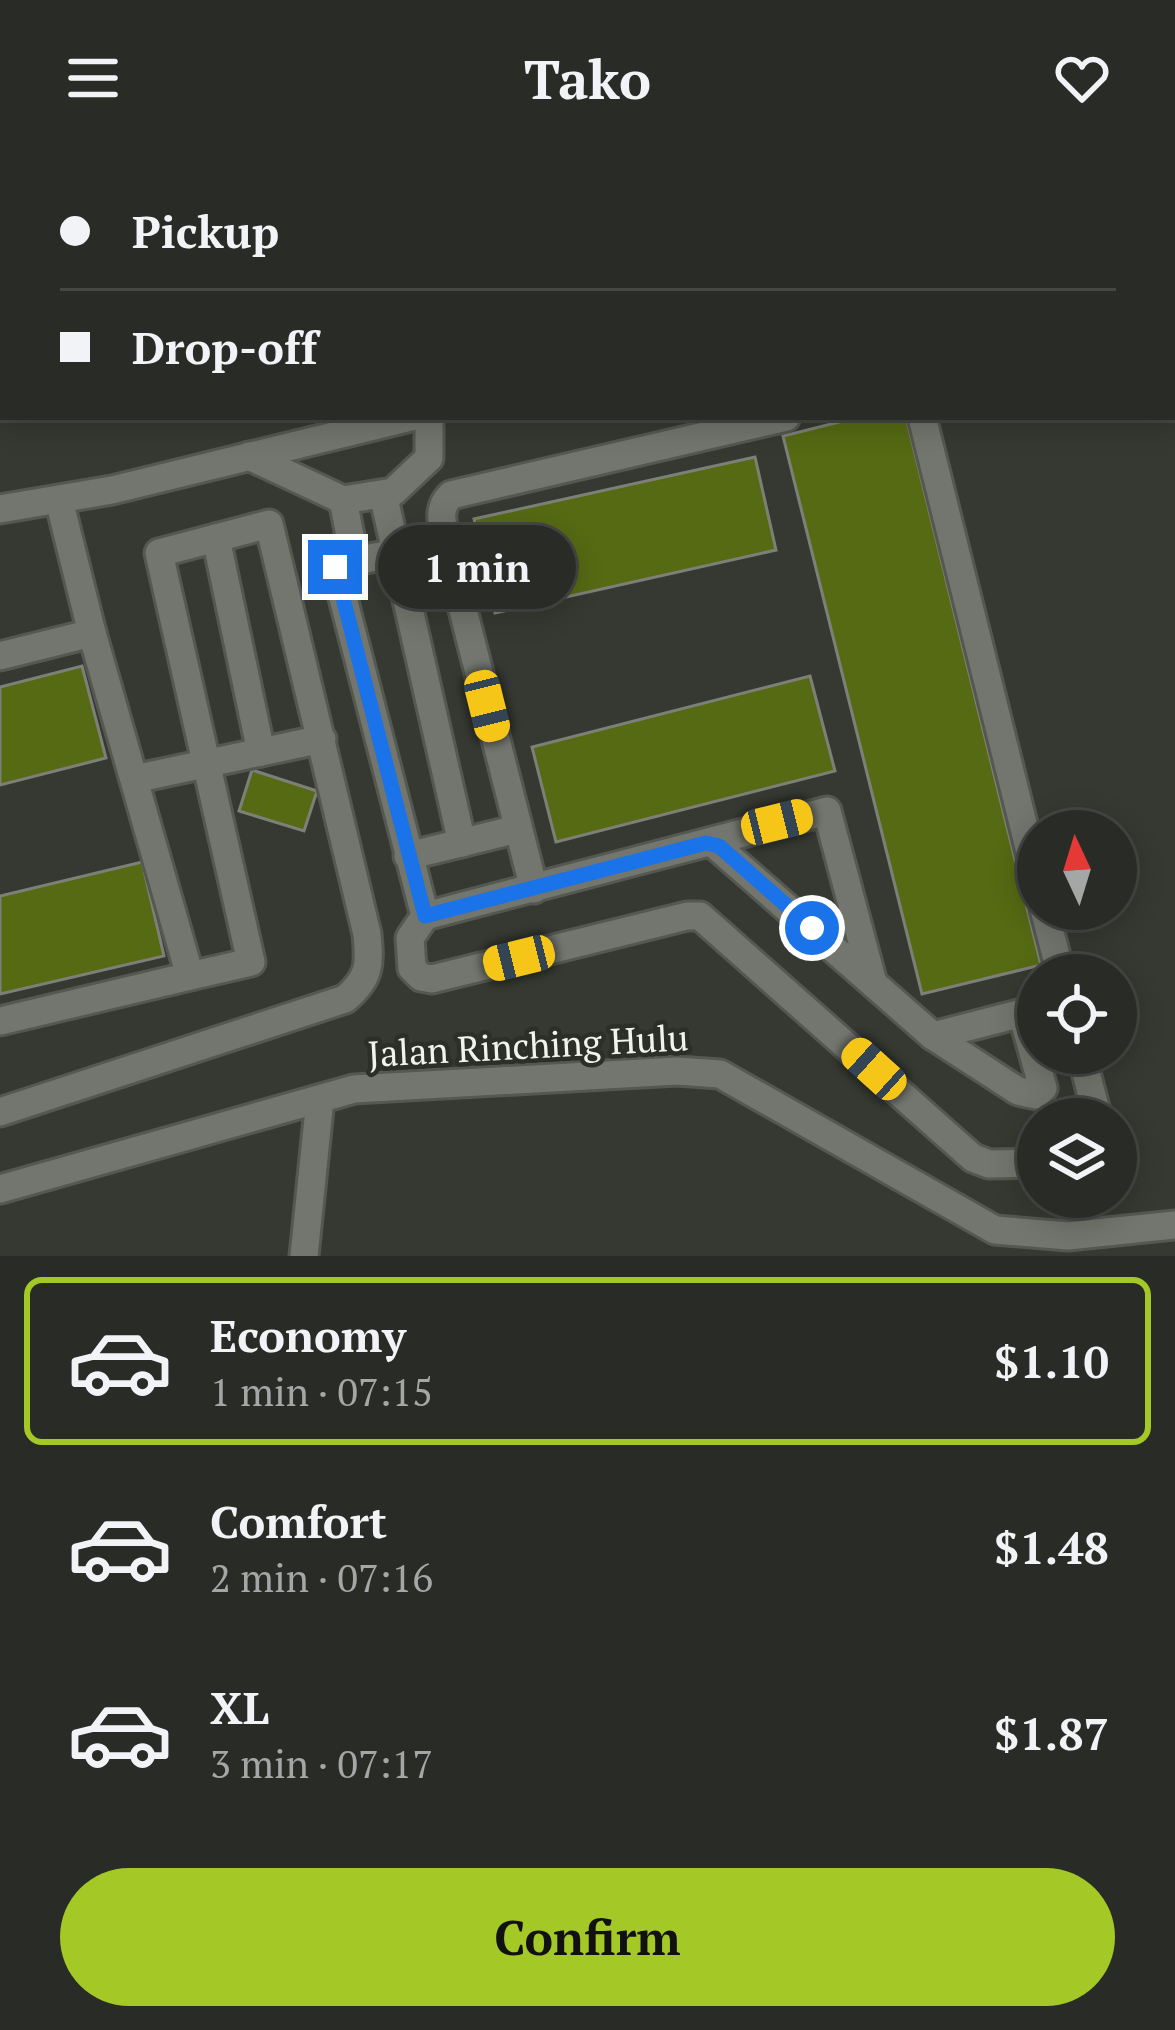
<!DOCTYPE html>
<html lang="en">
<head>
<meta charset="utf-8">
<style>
  body { margin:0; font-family:"PT Serif",serif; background:#343732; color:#f1f3f6; height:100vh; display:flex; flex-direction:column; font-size:45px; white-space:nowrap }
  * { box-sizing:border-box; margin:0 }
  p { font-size:39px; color:#a5a7a7 }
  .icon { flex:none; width:66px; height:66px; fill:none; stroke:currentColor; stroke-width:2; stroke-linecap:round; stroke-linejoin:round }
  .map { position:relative; height:1100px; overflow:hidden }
  .panel { display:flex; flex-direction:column; background:#282b26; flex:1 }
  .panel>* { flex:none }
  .guide { position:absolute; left:0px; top:0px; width:1176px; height:264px; box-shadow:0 6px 30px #0003,0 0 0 3px #444743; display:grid; align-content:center; height:264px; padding:0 60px; background:#282b26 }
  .needle { width:78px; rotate:356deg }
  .buttons { position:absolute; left:1017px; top:654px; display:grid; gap:24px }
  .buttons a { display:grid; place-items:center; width:120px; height:120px; border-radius:50%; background:#282b26; box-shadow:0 6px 30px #0003,0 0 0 3px #444743; font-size:60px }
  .end { position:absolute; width:54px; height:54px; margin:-27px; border:15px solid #1a73e8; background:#fff; box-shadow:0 0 0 6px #fff }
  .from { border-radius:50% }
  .bubble { position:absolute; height:84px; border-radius:42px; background:#282b26; box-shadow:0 6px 30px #0003,0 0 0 3px #444743; font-size:39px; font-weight:800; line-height:84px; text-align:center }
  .car { position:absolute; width:36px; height:72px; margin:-36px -18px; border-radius:15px; box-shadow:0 0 9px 3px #0007; background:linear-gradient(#f5c518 24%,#345 0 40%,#f5c518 0 76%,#345 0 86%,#f5c518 0) }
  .guide b { display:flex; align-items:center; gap:42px; height:114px; font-size:45px }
  .guide b+b { border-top:3px solid #444743 }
  .guide i { width:30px; height:30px; background:#f1f3f6 }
  ul { padding:21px 0 0; list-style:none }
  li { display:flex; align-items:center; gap:36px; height:168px; margin:0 24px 18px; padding:0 36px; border:6px solid transparent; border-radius:18px }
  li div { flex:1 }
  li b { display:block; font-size:45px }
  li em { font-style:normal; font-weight:800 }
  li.on { border-color:#a4c825 }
  li>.icon { width:108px; height:108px; stroke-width:1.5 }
  .button { display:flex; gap:24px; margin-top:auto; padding:24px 60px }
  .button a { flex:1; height:138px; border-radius:72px; background:#a4c825; color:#111; font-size:48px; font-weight:800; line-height:138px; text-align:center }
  header { display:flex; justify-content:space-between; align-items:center; height:156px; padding:0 60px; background:#282b26; font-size:54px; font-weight:800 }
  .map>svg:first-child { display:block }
  .building { fill:#566a13; stroke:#7d8078; stroke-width:3 }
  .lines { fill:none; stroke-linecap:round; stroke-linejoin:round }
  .minor-casing { stroke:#555751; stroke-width:33 }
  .minor { stroke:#73766e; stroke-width:27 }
  .route { stroke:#1a73e8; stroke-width:15 }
  .labels { text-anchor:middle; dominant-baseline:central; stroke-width:9; stroke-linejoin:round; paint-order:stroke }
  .street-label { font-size:36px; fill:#f1f3ee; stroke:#2c2f28 }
</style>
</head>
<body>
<header><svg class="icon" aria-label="menu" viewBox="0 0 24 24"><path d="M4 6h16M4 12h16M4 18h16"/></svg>Tako<svg class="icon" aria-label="heart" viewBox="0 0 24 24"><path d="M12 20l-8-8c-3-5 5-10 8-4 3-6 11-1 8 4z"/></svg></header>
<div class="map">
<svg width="1175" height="1100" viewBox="0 0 1175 1100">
  <rect width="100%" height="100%" fill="#363932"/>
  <g class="building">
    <path d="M859,261h47l135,548 -119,29 -139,-558z"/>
    <path d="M755,301l21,93 -281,63 -21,-94z"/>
    <path d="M82,510l24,92 -106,27v-98z"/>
    <path d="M810,520l25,95 -279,71 -24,-95z"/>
    <path d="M252,614l65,21 -13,40 -65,-20z"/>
    <path d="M142,706l22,94 -164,38v-98z"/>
  </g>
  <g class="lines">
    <defs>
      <g id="minor">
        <path d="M193,0l1,3"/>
        <path d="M592,0l1,3"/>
        <path d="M290,3l12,-3"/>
        <path d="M732,3l12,-3"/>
        <path d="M1173,17h2"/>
        <path d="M0,70l3,-1"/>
        <path d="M1173,79h2"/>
        <path d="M0,188l3,-1"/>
        <path d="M922,261l116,467"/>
        <path d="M249,300l94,44 50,-8 36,-34v-41"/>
        <path d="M383,338l79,349"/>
        <path d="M343,344l12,61 -20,6 90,349"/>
        <path d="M0,353l112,-19 299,-73"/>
        <path d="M216,382l45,214"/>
        <path d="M355,405l91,-18"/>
        <path d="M0,500l92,-23 -33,-133"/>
        <path d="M134,623l188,-40"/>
        <path d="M713,687l220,193 105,-27"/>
        <path d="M408,700l109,-27"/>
        <path d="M534,733l-88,-346c-3,-18 -10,-34 5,-48l335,-78"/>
        <path d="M1044,753l17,66"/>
        <path d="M873,827l-46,-172 -402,105 -15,22 2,30 9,9 11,2 255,-63h13l273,242 16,6 49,-1"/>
        <path d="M0,865l190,-45 -98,-343"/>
        <path d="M933,880l85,55 18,4 7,-7 -21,-75"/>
        <path d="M1081,897l17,66"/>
        <path d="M0,956l345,-113c25,-21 25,-34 22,-65l-98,-410 -110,29 92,409 -61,14"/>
        <path d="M0,1033l354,-100 323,-18 43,3 275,156 73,6 107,-11"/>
        <path d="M304,1100l16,-157"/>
      </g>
    </defs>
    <use href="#minor" class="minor-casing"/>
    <use href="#minor" class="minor"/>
  </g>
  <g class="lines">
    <path class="route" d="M335,411l90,349 281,-73 13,3 93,82"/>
  </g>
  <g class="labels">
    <g class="street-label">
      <text transform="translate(528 889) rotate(-3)">Jalan Rinching Hulu</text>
    </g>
  </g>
</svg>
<div class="buttons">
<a><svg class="needle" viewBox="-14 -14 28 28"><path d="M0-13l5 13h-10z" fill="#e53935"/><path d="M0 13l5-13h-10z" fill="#a5a7a7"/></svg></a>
<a><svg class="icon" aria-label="locate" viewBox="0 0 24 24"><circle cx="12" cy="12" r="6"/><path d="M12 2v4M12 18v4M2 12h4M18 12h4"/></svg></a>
<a><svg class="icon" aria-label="layers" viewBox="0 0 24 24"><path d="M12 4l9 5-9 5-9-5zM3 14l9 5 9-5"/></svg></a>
</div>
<i class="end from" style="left:812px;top:772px"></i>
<i class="end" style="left:335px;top:411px"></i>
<div class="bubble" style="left:378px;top:369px;width:198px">1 min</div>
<i class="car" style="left:487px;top:550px;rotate:166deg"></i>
<i class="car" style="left:777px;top:666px;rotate:76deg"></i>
<i class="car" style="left:519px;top:802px;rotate:256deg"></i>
<i class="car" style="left:874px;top:913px;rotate:312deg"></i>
<div class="guide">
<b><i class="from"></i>Pickup</b>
<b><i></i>Drop-off</b>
</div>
</div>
<section class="panel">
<ul>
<li class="on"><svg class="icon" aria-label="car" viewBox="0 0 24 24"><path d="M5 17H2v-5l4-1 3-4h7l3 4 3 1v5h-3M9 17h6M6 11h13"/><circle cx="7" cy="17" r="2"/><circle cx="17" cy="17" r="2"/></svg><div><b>Economy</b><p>1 min · 07:15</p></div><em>$1.10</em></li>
<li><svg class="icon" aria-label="car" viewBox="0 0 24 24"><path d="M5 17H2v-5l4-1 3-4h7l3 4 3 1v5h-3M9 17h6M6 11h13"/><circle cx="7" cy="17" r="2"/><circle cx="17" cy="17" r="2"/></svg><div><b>Comfort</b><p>2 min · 07:16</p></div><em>$1.48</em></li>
<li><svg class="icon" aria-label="car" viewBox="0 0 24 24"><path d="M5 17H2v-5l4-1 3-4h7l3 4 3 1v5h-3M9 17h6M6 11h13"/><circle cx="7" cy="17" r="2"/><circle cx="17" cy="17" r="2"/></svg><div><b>XL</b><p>3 min · 07:17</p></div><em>$1.87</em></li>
</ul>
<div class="button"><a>Confirm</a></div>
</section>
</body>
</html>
